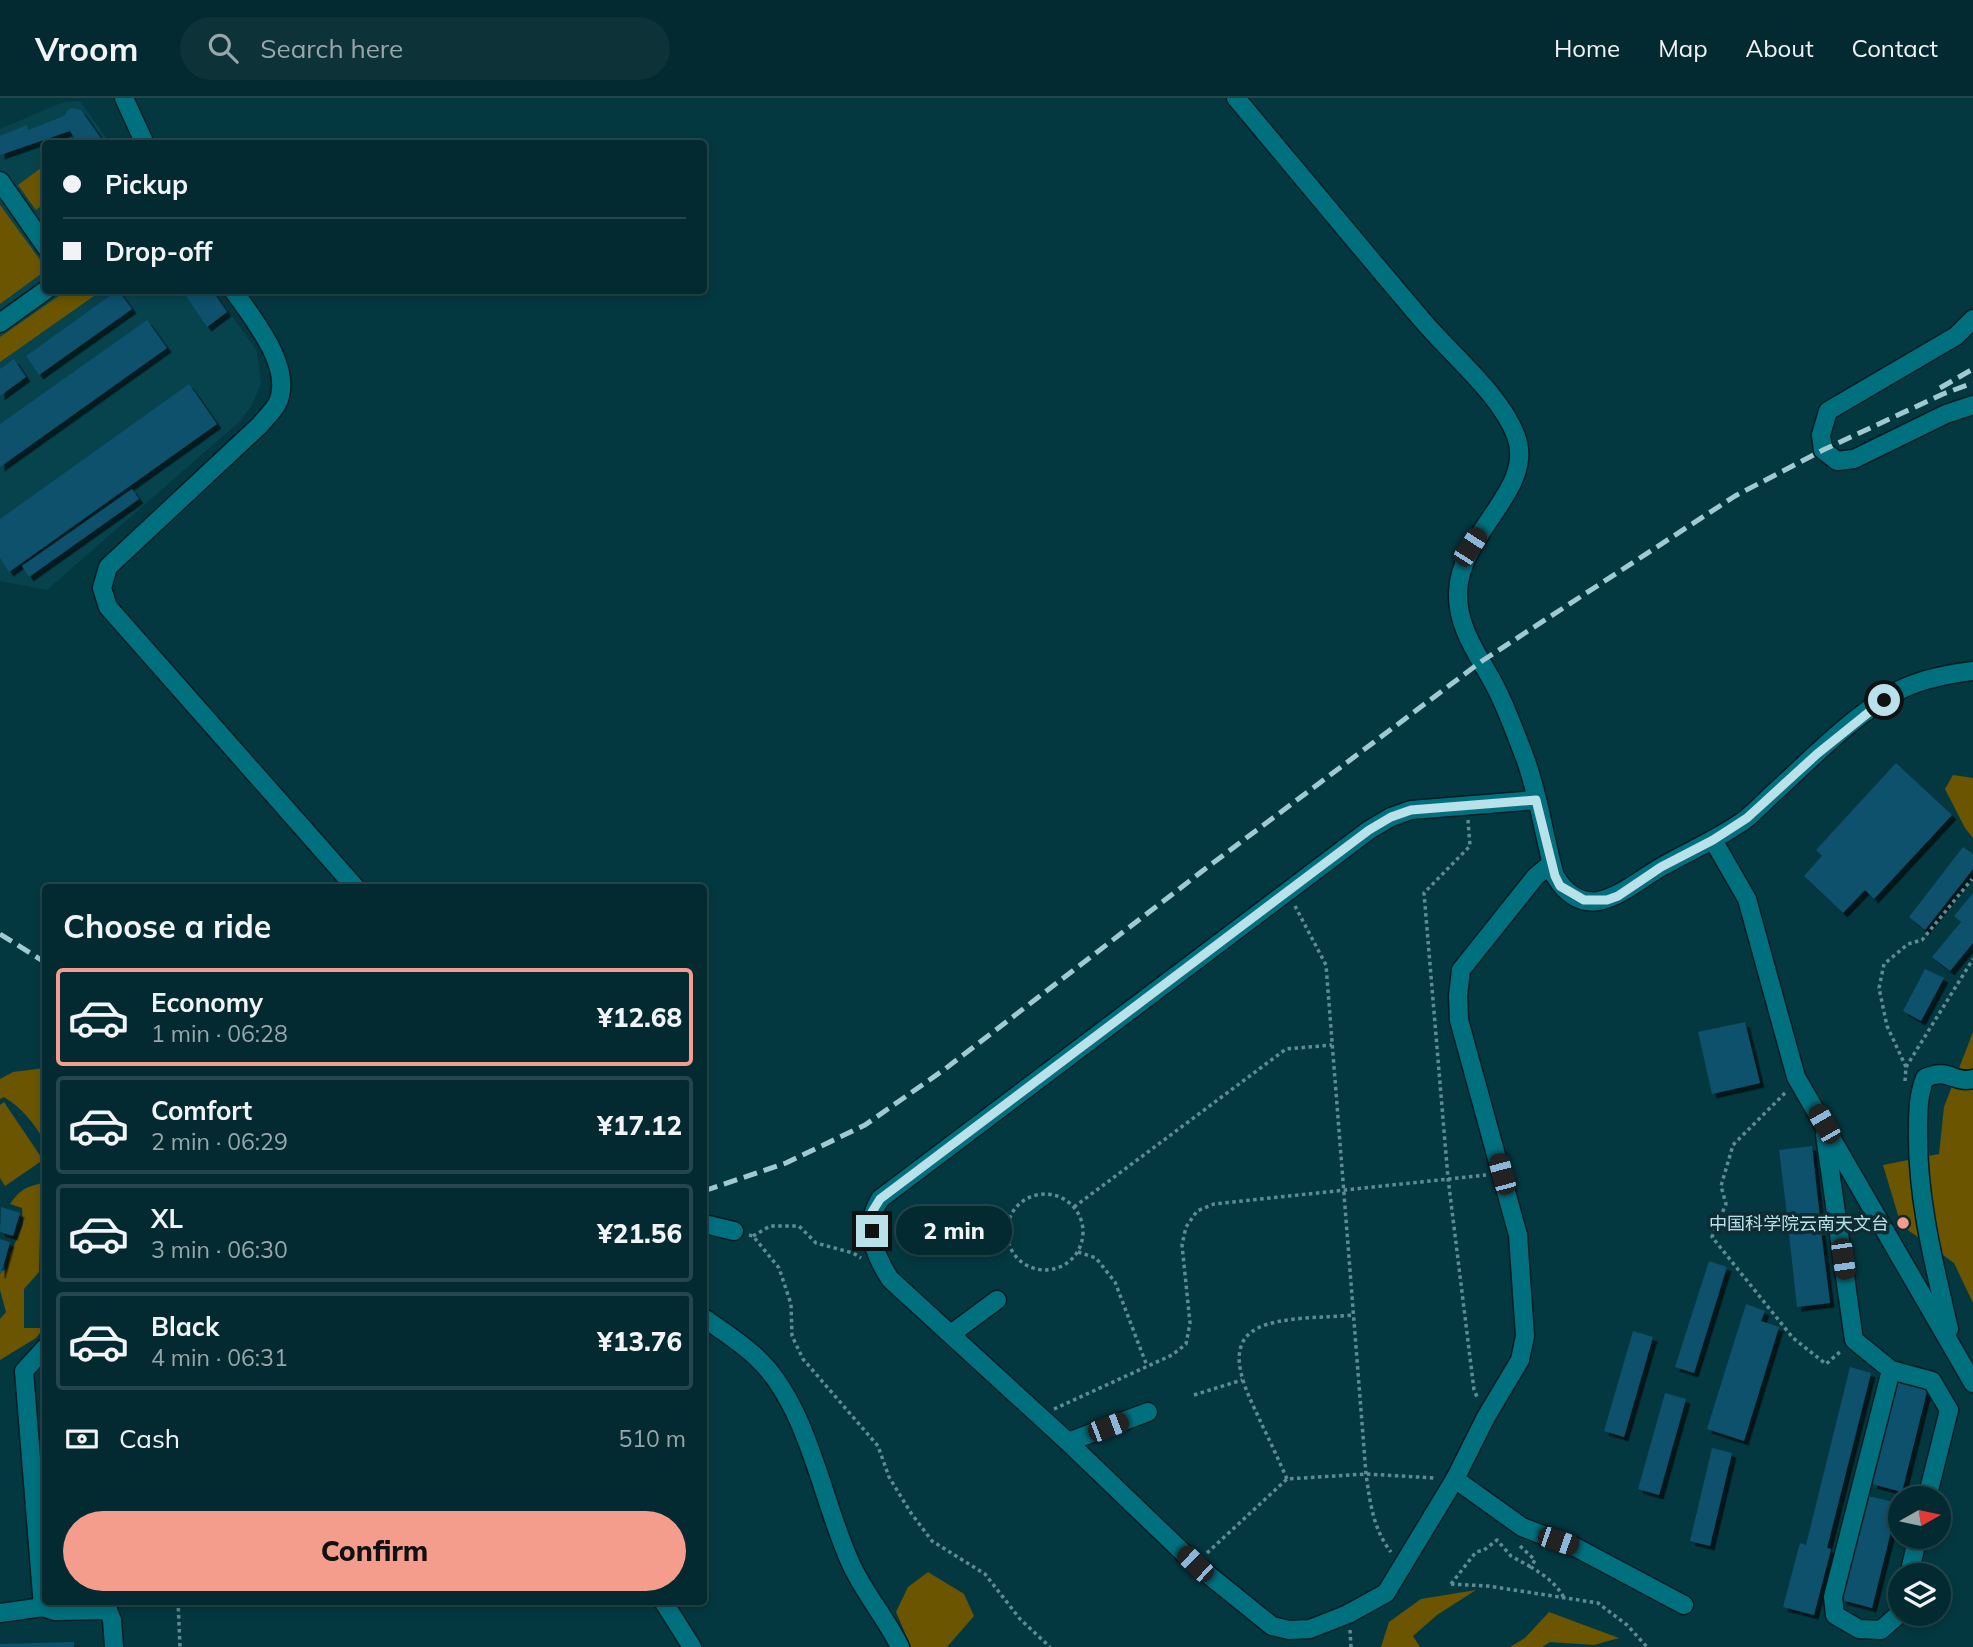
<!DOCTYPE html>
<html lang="en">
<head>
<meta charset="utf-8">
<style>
  body { margin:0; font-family:Mulish,"Noto Sans SC",sans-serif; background:#0d3238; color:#f1f3f6; height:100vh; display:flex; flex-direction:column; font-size:26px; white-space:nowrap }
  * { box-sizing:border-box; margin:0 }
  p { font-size:23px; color:#97a7ab }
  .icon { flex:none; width:38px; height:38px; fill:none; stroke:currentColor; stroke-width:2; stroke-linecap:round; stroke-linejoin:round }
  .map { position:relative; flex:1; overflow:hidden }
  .details { position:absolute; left:42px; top:786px; width:665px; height:721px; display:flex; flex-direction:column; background:#032a30; border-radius:7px; box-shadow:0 4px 10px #0003,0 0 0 2px #24464c }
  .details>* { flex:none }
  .top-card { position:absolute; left:42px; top:42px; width:665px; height:154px; border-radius:7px; box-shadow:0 4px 10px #0003,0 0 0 2px #24464c; display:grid; align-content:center; height:154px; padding:0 21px; background:#032a30 }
  .needle { width:46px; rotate:81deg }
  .fabs { position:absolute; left:1888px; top:1388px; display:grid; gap:14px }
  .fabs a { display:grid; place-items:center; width:63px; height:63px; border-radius:50%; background:#032a30; box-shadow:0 4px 10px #0003,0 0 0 2px #24464c; font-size:35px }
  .end { position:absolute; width:32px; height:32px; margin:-16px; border:9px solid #b8e1e9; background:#111; box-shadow:0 0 0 4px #111 }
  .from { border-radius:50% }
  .bubble { position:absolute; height:49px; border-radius:24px; background:#032a30; box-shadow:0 4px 10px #0003,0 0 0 2px #24464c; font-size:23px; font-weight:800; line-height:49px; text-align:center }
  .car { position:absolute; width:21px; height:42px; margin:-21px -10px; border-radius:9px; box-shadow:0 0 5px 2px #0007; background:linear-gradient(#222 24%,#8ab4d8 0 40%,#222 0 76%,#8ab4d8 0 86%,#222 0) }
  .top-card b { display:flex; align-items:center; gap:24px; height:66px; font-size:26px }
  .top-card b+b { border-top:2px solid #24464c }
  .top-card i { width:18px; height:18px; background:#f1f3f6 }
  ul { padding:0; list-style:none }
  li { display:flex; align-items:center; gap:21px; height:98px; margin:0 14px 10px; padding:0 7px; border:4px solid #24464c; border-radius:7px }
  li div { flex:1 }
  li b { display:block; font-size:26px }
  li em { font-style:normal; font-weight:800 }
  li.active { border-color:#f49d8c }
  li>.icon { width:63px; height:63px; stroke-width:1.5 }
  h2 { padding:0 21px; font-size:32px; line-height:84px }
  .pay { display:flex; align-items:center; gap:18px; height:77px; padding:0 21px; font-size:26px }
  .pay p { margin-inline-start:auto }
  .action { display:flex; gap:14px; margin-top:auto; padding:14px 21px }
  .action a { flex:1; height:80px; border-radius:42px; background:#f49d8c; color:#111; font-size:28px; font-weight:800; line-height:80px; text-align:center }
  header { display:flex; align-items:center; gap:42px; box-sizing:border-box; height:98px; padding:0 35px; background:#032a30; border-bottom:2px solid #24464c }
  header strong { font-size:33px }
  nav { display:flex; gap:38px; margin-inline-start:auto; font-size:24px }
  .search { width:490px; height:63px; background:#0d3238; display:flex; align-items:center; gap:18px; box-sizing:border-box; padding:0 24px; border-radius:38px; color:#97a7ab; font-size:26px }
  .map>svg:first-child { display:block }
  .built { fill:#07434d }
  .green { fill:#6b5501 }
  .building { fill:#0a516d; filter:url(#shadow) }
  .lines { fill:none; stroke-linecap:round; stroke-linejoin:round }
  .minor-casing { stroke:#021d22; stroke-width:21 }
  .path { stroke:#5d8c94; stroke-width:3.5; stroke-dasharray:3.5 3.5; stroke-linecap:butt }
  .minor { stroke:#00707f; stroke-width:18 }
  .rail { stroke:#9fcad2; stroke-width:5; stroke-dasharray:14 7; stroke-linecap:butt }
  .route { stroke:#b8e1e9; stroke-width:9 }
  .poi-dot { fill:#f49d8c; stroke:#102b31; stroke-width:2.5 }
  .labels { text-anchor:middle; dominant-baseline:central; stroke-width:7; stroke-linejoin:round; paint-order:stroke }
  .poi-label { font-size:18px; fill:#b8e1e9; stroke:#102b31; text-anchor:end }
</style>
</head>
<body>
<header>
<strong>Vroom</strong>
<div class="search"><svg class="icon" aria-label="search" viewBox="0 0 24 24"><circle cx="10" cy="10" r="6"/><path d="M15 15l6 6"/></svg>Search here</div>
<nav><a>Home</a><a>Map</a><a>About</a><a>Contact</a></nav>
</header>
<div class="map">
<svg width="1973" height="1549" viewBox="0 0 1973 1549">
  <defs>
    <filter id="shadow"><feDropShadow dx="4.5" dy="4.5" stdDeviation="0" flood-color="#0009"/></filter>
  </defs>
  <rect width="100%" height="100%" fill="#043840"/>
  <path class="built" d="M80,3l30,42 -64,1v146l168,1 43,60 4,33 -10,23 -12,15 -192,168 -47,-9v-452l61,-26z"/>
  <g class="green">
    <path d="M45,67v38l-9,7 -18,-25z"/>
    <path d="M0,107l46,63 -1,3 -45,33z"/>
    <path d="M66,193h35l-101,71v-25z"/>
    <path d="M1953,677l20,3v60l-8,-10 -20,-39z"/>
    <path d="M1973,934v271l-19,-40 -53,-38 -18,-60 56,-11 5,-47z"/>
    <path d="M45,970v74c-11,-19 -23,-34 -41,-45l-4,2v-20l13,-7z"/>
    <path d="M4,1004l39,58 -38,26 -5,-8v-73z"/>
    <path d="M45,1084v43l-5,4 -1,43 -15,17v39h20l-8,10 -36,22v-41l6,-7 -6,-22v-18l7,-3 3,-14 13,-31 -1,-16 -12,-4c12,-17 18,-17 35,-22z"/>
    <path d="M928,1474l36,22 10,22 -27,31h-36l-15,-35 12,-25z"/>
    <path d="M1476,1492l-39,25 -24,21 7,11h-39l8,-25 32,-23z"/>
    <path d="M1549,1514l70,26 -25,7 -44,-3 -8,5h-32l15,-9z"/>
  </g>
  <g class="building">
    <path d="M72,10l9,2 24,34h-27l-8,-13 -70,24v-19l27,-11 1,5 36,-14 4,-6z"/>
    <path d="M118,192l14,19 -93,66 -13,-19z"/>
    <path d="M182,192h30l15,22 -20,15z"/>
    <path d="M147,222l20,28 -167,119v-43z"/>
    <path d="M14,261l12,18 -26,19v-27z"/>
    <path d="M189,286l28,40 -208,148 -9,-14v-39z"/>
    <path d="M132,391l7,10 -110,78 -7,-11z"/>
    <path d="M1896,665l56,52 -78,84 -9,-9 -22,23 -39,-37 18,-20 -6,-6z"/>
    <path d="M1963,749l10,7v15l-48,61 -16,-13z"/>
    <path d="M1973,795v50l-23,28 -18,-14 29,-35 -7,-6z"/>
    <path d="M1925,871l19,9 -23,43 -18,-10z"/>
    <path d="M1745,924l15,61 -48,11 -14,-62z"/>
    <path d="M1812,1048l8,73 -32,4 -9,-73z"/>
    <path d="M1,1109l19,6 -7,23 -13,-4z"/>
    <path d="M1821,1133l9,72 -33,4 -8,-73z"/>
    <path d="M0,1141l10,3 -9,32h-1z"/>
    <path d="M1709,1163l18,6 -33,106 -19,-6z"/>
    <path d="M1746,1206l19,7 -4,10 18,6 -35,114 -37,-12z"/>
    <path d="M1633,1233l20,6 -29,100 -20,-6z"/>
    <path d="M1850,1269l21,6 -44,175 4,1 -17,66 -31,-8 17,-64 6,2z"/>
    <path d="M1898,1281l30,8 -26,105 -30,-8z"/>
    <path d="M1665,1295l21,6 -27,96 -21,-6z"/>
    <path d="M1712,1350l20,5 -22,93 -20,-5z"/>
    <path d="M1868,1398l30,7 -26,105 -30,-8z"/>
    <path d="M74,1544v5h-74v-3z"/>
  </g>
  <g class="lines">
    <defs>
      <g id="minor">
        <path d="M124,0l21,46"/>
        <path d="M1236,0c62,74 124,149 187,223 28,33 78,74 93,115 20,54 -57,96 -58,157 -1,37 23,65 39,97 11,22 19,45 28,68 14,38 19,79 30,118 33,53 72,10 108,-10 28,-16 57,-28 83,-47 11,-9 21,-20 31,-29 35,-32 78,-76 119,-98 22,-12 52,-18 77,-21"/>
        <path d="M0,83l46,66"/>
        <path d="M233,192c19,28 62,78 44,114 -4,7 -12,15 -17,21l-152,142 -6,21 6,19 247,280"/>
        <path d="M1973,221l-17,17 -128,75 -7,24 2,15 14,11 17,-2 92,-45 27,-9"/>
        <path d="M0,225l46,-33"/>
        <path d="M1537,702l-126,10 -20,7 -22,13 -489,369c-17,27 -6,55 10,80l178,163 127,122 77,62 17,4 21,-1 38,-15 38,-21 69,-114 31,-62 34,-57 5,-24 -7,-101 -59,-215 -1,-24 3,-26 75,-94 15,-12"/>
        <path d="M1713,742l34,59 49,178 177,306"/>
        <path d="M1825,1037l29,205 37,30 41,11 17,29 -22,88"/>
        <path d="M704,1126l30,7"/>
        <path d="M704,1220c17,12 36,24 51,38 53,47 67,146 96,208 13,29 35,54 49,83"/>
        <path d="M1949,1231c-15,-65 -32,-131 -31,-198 0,-19 0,-35 7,-53 24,-11 29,6 48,1"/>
        <path d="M951,1236l46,-34"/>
        <path d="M1891,1272l-58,227 2,18 24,14 22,1 18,-16 1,-6"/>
        <path d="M1068,1344l80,-30"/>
        <path d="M1455,1381l67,48 55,21 107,57"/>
        <path d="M1909,1477l9,-39"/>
        <path d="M108,1503v9l4,10 2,27"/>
        <path d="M663,1503l29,46"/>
        <path d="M43,1509l-19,-236 22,-24"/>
        <path d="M0,1515l43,-6 12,4 53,-1"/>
      </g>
    </defs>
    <use href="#minor" class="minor-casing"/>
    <g class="path">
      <path d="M1468,722l2,26 -46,47 24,285 26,212 4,9"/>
      <path d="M1295,808l31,59 40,509c4,28 7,55 25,78"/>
      <path d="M1906,969l-19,-41 -8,-38 5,-24 24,-20 14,-4 50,-61"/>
      <path d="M1905,983l1,-14 67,-108"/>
      <path d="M1785,995l-52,52 -12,41 5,18 -14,33 81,101 33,26 15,-13"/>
      <circle cx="1045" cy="1134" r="38"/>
      <path d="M1074,1109l212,-158 46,-4"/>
      <path d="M749,1137l4,1 26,32 12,36 1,32 11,23 75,87 11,31 22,36 21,28 53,33 35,45 30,28"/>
      <path d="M753,1138l17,-10h29l17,17 37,10 8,5"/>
      <path d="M1078,1154l18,6 19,24 32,84"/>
      <path d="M1194,1297l48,-15"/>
      <path d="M1054,1311l118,-54 14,-11 4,-21 -8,-78 4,-18 11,-16 17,-7 272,-29"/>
      <path d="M1287,1381c-8,-18 -16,-36 -25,-54 -11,-26 -43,-78 -4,-97 24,-12 68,-10 96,-13"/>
      <path d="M1520,1448l15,14 -4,7c14,9 25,16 33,31"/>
      <path d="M1207,1455l80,-74 79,-5 69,4"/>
      <path d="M1451,1486l37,2 110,17 29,22 20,22"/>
      <path d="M1451,1486l25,-32 8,-2 13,-10 14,16 20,11"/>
      <path d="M178,1503l2,46"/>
      <path d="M1350,1532l1,17"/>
    </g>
    <use href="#minor" class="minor"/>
    <g class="rail">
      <path d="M1940,290l33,-19"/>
      <path d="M0,836l46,29"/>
      <path d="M704,1093l82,-28 79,-38 80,-56 264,-203 273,-205 253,-165 88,-46 120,-56 30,-11"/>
    </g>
  </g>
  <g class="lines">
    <path class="route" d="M872,1133v-19l8,-13 489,-369 22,-13 20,-7 125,-10 19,76 5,10 24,14h23l11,-4 43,-29 52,-27 34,-22 70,-64 67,-54"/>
  </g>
  <circle class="poi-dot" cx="1903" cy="1125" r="7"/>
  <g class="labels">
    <g class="poi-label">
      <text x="1889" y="1125">中国科学院云南天文台</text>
    </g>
  </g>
</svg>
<div class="fabs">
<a><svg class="needle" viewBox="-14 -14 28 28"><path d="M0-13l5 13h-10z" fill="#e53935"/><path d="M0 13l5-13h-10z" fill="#97a7ab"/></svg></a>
<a><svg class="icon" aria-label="layers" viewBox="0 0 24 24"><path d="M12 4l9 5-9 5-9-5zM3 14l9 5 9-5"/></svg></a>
</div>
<i class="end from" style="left:1884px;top:602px"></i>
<i class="end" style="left:872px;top:1133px"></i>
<div class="bubble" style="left:896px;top:1108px;width:116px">2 min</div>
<i class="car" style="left:1470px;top:449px;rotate:33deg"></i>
<i class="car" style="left:1824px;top:1026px;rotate:330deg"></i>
<i class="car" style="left:1502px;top:1076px;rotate:345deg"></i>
<i class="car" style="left:1843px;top:1161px;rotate:172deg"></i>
<i class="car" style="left:1108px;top:1329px;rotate:69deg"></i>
<i class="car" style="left:1558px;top:1443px;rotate:109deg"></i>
<i class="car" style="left:1195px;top:1466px;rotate:314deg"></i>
<div class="top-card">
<b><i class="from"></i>Pickup</b>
<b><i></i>Drop-off</b>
</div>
<section class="details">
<h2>Choose a ride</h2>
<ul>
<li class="active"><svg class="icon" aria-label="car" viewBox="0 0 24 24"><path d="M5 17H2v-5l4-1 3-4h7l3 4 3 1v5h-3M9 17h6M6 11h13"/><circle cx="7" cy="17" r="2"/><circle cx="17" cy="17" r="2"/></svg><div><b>Economy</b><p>1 min · 06:28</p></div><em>¥12.68</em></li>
<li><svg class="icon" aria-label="car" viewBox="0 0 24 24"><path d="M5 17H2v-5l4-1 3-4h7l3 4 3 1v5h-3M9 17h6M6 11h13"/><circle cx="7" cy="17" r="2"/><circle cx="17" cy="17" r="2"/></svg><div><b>Comfort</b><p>2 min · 06:29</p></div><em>¥17.12</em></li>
<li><svg class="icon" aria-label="car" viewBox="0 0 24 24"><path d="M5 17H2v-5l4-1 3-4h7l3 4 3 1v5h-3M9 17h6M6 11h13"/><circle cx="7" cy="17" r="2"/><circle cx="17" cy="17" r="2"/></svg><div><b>XL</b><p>3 min · 06:30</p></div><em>¥21.56</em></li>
<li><svg class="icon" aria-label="car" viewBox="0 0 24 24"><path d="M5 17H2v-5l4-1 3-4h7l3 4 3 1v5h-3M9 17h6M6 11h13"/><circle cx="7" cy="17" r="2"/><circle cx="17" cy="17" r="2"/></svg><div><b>Black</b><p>4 min · 06:31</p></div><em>¥13.76</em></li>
</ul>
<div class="pay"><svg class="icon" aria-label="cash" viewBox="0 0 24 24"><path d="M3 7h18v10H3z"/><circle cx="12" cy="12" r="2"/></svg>Cash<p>510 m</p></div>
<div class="action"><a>Confirm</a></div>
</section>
</div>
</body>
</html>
